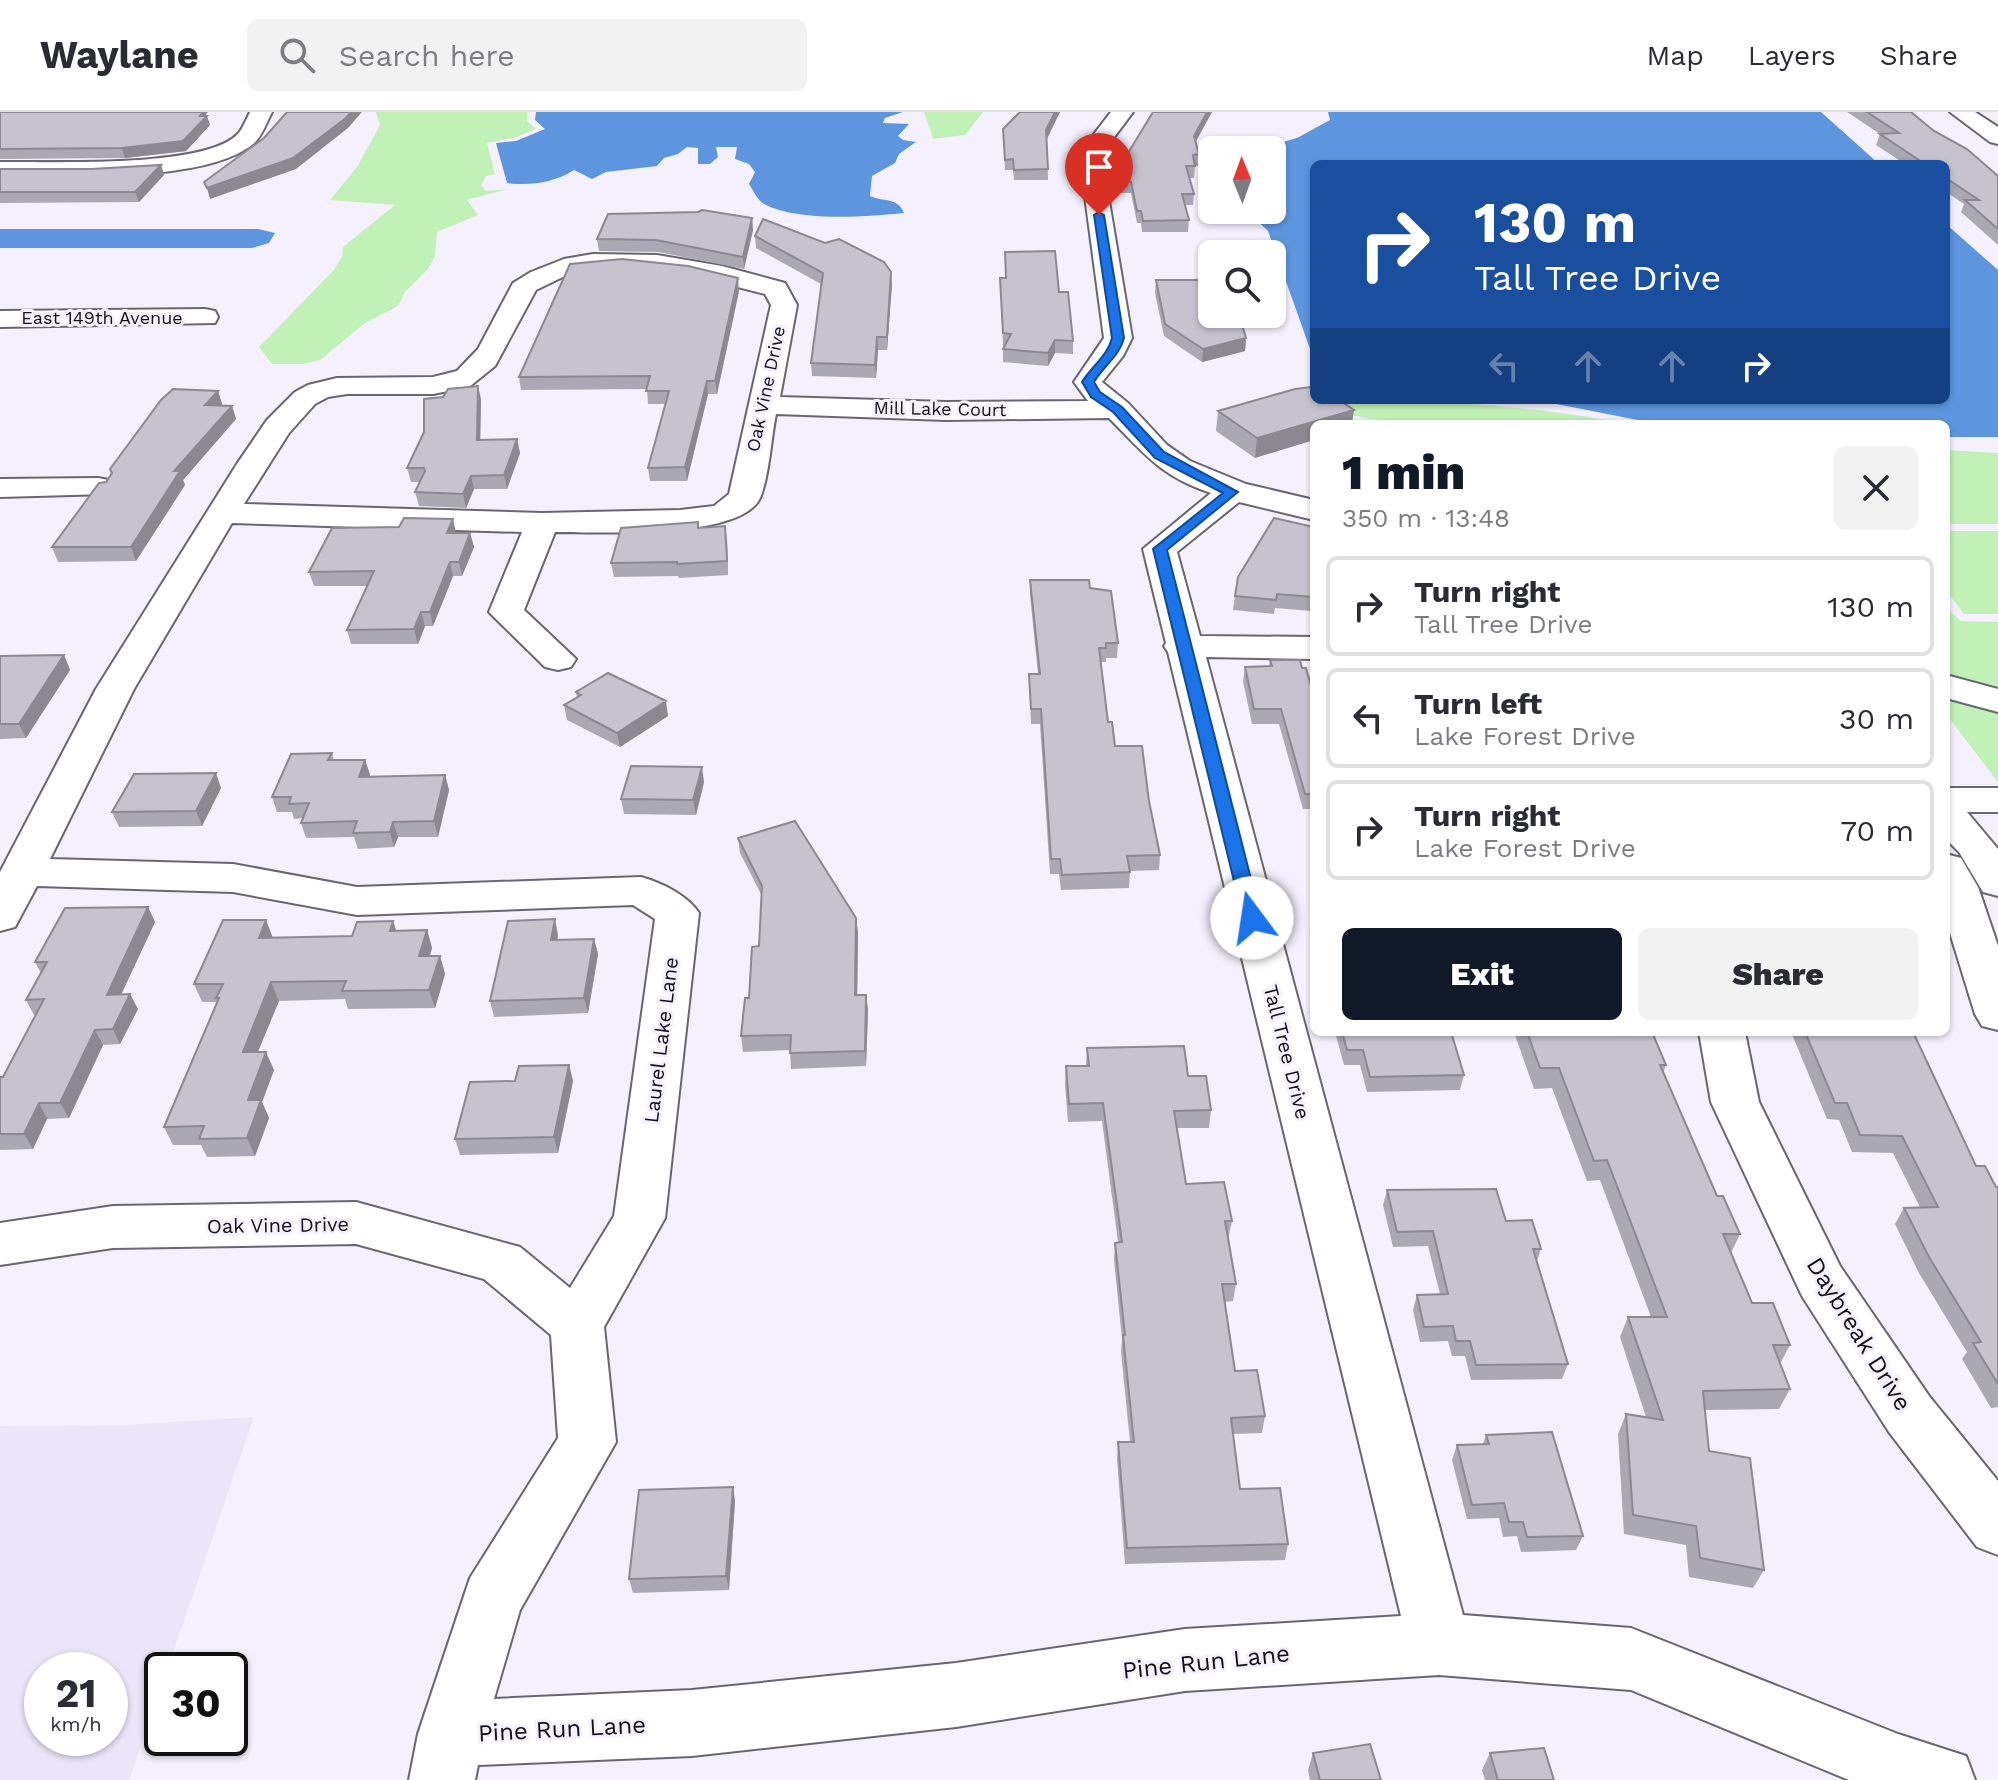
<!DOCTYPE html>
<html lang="en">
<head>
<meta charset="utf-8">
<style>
	body { margin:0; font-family:"Work Sans",sans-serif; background:#f2f2f3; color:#2b2b33; height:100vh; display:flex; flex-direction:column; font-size:30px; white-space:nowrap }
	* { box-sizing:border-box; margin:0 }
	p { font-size:26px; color:#7c7c81 }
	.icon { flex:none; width:44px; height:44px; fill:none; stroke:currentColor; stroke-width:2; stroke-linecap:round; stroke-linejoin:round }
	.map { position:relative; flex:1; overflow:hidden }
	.details { position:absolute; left:1310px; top:308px; width:640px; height:616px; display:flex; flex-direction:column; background:#fff; border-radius:12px; box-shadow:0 2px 6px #0004 }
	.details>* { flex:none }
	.hud { position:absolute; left:1310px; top:48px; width:640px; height:244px; border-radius:12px; box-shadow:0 2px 6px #0004; background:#1a4fa0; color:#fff; overflow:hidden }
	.needle { width:52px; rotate:359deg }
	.fabs { position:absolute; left:1198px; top:24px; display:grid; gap:16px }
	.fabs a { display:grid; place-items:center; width:88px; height:88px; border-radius:12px; background:#fff; box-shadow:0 2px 6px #0004; font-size:40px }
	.speed { position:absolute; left:24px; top:1540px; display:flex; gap:16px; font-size:40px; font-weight:700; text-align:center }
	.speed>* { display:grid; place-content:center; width:104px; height:104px; border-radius:50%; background:#fff; box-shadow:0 2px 6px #0004; line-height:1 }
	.speed small { font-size:20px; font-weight:400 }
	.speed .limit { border:4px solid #111; border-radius:12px; background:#fff; color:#111 }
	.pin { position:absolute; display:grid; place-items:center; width:68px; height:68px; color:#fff; margin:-82px -34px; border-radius:50% 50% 50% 0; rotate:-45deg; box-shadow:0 0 8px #0007 }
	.pin .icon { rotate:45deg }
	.me { position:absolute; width:88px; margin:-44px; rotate:346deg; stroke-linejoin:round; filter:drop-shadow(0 0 6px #0008) }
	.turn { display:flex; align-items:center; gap:28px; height:168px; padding:0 32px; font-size:36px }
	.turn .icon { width:104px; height:104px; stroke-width:2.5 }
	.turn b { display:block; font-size:56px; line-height:68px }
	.lanes { display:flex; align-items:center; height:76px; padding:0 32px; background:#0003; justify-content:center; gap:40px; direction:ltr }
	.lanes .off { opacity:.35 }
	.round { display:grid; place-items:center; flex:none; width:84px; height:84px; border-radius:12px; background:#f2f2f3 }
	.headline { display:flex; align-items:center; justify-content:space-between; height:136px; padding:0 32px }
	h1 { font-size:48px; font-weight:800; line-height:60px; color:#111827 }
	.action { display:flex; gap:16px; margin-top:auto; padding:16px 32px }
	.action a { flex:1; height:92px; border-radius:12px; background:#111827; color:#fff; font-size:32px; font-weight:800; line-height:92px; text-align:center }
	.action a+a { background:#f2f2f3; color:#2b2b33 }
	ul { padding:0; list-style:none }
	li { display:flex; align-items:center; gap:24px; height:100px; margin:0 16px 12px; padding:0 16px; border:4px solid #e1e1e2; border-radius:12px }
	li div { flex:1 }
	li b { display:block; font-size:30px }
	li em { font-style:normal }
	header { display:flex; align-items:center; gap:48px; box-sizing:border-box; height:112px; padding:0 40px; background:#fff; border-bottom:2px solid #e1e1e2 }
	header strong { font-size:38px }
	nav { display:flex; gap:44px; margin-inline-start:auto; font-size:28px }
	.search { width:560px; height:72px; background:#f2f2f3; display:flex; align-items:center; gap:20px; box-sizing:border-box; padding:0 28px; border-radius:12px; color:#7c7c81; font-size:30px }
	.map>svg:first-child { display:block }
</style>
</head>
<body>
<header>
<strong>Waylane</strong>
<div class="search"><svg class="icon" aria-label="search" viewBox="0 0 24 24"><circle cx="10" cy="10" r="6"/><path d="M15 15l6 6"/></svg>Search here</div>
<nav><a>Map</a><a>Layers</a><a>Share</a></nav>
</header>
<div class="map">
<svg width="1998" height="1668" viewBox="0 0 1998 1668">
	<rect width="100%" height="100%" fill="#f4f0fd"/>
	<!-- built -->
	<path fill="#eae5f9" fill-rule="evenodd" d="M254,1305L167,1558H162V1572L129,1668H0V1314L124,1313ZM42,1558H110V1626H42Z"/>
	<!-- green -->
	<path fill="#c2f1b7" d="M376,0H527V9L536,17L514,26L487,31L495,62L486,64L481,73L486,79L508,77L467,88L478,103L437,120L435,144L428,157L405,180L398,194L365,211L320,248L302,252H272L259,235L333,159L342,145L343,135L395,93L330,88L357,55L380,13Z
		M924,0H983L965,23L933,27Z
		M1314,276V288C1420,288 1523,291 1628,312H1448L1370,307L1271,286Z
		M1946,338L1998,341V412H1946Z
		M1946,419H1998V502H1964L1946,478Z
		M1946,496L1961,509L1998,510V670L1946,602Z"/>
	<!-- water -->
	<path fill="#5d96de" d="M536,0H903L885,6L883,11L909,12L898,24L903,28L916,30L899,42L895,51L872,64L870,84C883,90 898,85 904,101C866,105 798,110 764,92C757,88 753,78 749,72L755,60L749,52L735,47L737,35H716L718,45L710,52H698V36L687,35L678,42L664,46L657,54L606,60L592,67L574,58C554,71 529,74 507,71L496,31L516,29L545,17L535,8Z
		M1328,0H1821L1879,52H1314V248L1268,119L1246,98H1272V38H1254L1297,26L1330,8Z
		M1946,112L1998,158V325H1946V312H1658L1541,289L1475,288H1946Z
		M0,117H258L275,121L269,131L252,136H0Z"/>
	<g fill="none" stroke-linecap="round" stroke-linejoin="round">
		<!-- minor casing -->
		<g stroke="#686670" stroke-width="4">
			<path id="minor" d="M250,0H272C267,9 262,25 253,32C204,72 63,63 0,64V50C51,49 204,57 238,22C243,16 247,6 250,0Z
				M1111,0H1133L1106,36L1102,47L1132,226L1123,244L1102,270L1128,291L1167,333L1190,349L1246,372L1314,388V408L1239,390L1177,440L1200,524L1314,525V547L1206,545L1463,1503L1631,1516L1898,1622L1966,1644L1975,1668H1849L1631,1578L1439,1563L1185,1579L956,1615L692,1644L478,1653L475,1668H409L418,1622L470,1466L558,1326L551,1223L484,1167L356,1132L113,1136L0,1153V1111L113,1094L356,1090L520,1135L570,1176L614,1104L655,807L633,793L357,803L233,780L37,774L15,815L0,819V760L96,577L237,352L267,308L295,280L308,273L337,266L433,265L457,259L478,237L513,171L531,160L564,147L593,142L657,143L722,154L785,171L797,193L780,285L946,290L1088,289L1074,270L1104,226L1080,47L1084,35ZM624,156L690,163L765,182L771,193L729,382L714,394L680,398L542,401L244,392L289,321L315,292L328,285L347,282H433L469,275L495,254L536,178L571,161ZM776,302L946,308L1109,306C1145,342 1160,364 1211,381L1143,437L1166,531L1164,534L1168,540L1401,1504L1185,1517L956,1551L692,1578L494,1587L520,1498L616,1330L604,1215L665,1106L699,801C687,783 662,771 641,765L357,775L233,752L50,747L134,577L232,411L522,420L489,500L545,555L558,558L571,555L576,547L524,498L555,420C596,420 741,428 760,386C769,365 771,327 776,302Z
				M1950,0H1975L1998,15V32L1990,30Z
				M205,197L215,199L218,205L215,211L0,215V199Z
				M98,366L109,368L114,375L109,382L0,385V367Z
				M1946,563L1998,577V600L1946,586Z
				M1946,676H1998V700H1967L1998,737V784L1983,780L1959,740L1946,727Z
				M1946,742L1961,746L1978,775L1998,834V918L1982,914L1975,902L1946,808Z
				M1699,920H1745L1759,990L1840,1154L1929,1284L1998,1369V1443L1977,1435L1889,1320L1802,1184L1711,990Z"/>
		</g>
		<!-- minor -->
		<use href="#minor" fill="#fff" fill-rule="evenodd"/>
	</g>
	<!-- wall -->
	<path fill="#aaa8b2" d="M0,0L206,2L210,13L186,39L125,46L0,47Z
		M1020,0H1060L1047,27L1048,68H1014L1013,58H1005L1003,17Z
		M1847,0H1911L1934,19L1998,64V133L1961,100L1964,92L1946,80V52H1905L1876,33L1880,22Z
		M1196,30L1199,42L1198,54H1195L1194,66H1189L1194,82L1193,93H1185L1189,108L1188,120H1142L1141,111H1137L1131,81H1111V69Z
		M161,53L164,63L139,90L0,91V57H91Z
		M752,106L753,118L744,157L658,140L599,139L597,127Z
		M755,124L892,172L887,238H878L876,266L812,264L811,251L821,172L756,136Z
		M1005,140L1059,180L1073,229V242L1055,241L1048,254L1003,250V237L1004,234H1003L1000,166H1006Z
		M1156,168L1246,226L1245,239L1202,250L1164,224L1155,181Z
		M739,179L717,282H708L687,369H650L648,356L665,292H648L647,277L521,278L519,265Z
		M1295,277L1255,346L1216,319L1218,299Z
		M218,279L222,292L221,293L232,294L236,307L183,368L185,373L136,449L58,450L52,435L106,370L111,362L110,357Z
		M481,287L480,328L517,327L520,341L507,377H474L466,396L419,394L415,380L420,370H411L407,356Z
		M699,416L727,428L728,463L679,466L678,464L614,465L611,451Z
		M456,421H470L474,435L462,464H453L433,514H425L418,532H351L347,518L368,474H314L309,460Z
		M1030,468L1090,476L1118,531L1117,546H1106V550H1101L1108,610L1115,634L1149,689L1160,743L1159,758L1130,759L1129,776L1061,778L1059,762H1050L1040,612H1031L1029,562H1038L1030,483Z
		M1314,473L1311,499L1275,496L1274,502L1233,498L1235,484Z
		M64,543L70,558L26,626L0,627V544Z
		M1270,548L1302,556L1314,584V697H1303L1279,612H1252L1243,569L1245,555L1269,554Z
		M576,580L668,604L620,635L567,608L564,593L577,586Z
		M332,641L334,648H365L370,663L369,665L445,663L449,678L438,725H398L394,735L358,737L354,725L306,726L301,711L303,706L294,707L292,700H277L272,685Z
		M704,670L696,703L624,702L621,687Z
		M221,676L202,714L119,715L112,700Z
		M738,726L856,806L858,821L857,883H866L868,898L866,954L791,957L790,938L743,940L741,924L759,834L762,784L740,741Z
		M148,795L155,810L121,882L138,897L120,932L103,933L69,1006L47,1007L33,1037L0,1038V965H3L36,903H34L26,888L41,861L35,850Z
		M393,809L396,819L427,818L432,836L430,844H440L445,862L435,896L348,897L345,887L279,889L258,940L274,958L262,990L269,1006L255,1044L207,1045L201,1033H173L164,1015L218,890H202L194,872L273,826L352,824Z
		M558,823L557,828L594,827L598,842L588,901L494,905L490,889Z
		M1335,920H1451L1464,963L1460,978L1367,980L1360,953H1344Z
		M1514,920H1652L1666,953L1663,961L1717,1084L1740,1122L1731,1141L1752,1191L1790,1233L1780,1252L1790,1277L1779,1297L1705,1298L1709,1339L1764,1458L1753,1476L1689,1465L1686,1433L1624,1422L1618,1322L1626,1302L1646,1305L1620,1225L1628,1205H1651L1600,1068L1587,1069L1552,976L1534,977Z
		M1791,920H1913L1976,1054L1996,1075H1998V1295L1991,1296L1962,1247L1967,1240L1919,1161L1895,1112L1904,1096L1920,1095L1893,1041L1852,1040L1839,1008L1827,1007Z
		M1087,936L1188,964L1211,998L1209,1016H1177L1186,1072L1232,1109L1228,1127L1236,1172L1233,1189L1224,1190L1235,1259L1265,1304L1262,1321L1233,1322L1240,1377L1288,1432L1285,1448L1125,1452L1117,1347L1118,1330H1130L1121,1240L1122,1227L1114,1148L1115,1131L1118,1130L1102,1009L1068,1010L1065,972L1066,954H1086Z
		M569,953L573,969L558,1041L460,1043L455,1027L515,969Z
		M1387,1078L1506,1109L1541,1137L1537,1149L1568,1252L1562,1267L1471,1268L1465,1244H1452L1448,1229L1420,1230L1413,1198L1417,1183L1440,1182L1428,1134L1393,1135L1383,1093Z
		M1486,1323L1583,1424L1576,1438L1521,1440L1517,1424L1503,1425L1499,1406L1467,1407L1452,1348L1457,1333L1483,1332Z
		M733,1375L735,1389L729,1478L633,1481L629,1467Z
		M1313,1641L1381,1668H1310L1308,1658Z
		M1490,1641L1554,1668H1485L1482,1658Z"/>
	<!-- shaded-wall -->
	<path fill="#8b8891" d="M198,0H208L206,2L210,13L186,39L125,46L122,36Z
		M351,0H362L348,16L296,57L210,87L207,76Z
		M1055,0H1060L1046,28V18Z
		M1207,0H1212L1193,35L1194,24Z
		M161,53L164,63L139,90L135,80Z
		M752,106L753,118L744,157L743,145Z
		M891,160L892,172L887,238V225Z
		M738,166L739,179L717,282L715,269Z
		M877,225L878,238L876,266L875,253Z
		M1246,226L1245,239L1202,250L1203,237Z
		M1055,228V241L1048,254V241Z
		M707,269L708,282L687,369L685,355Z
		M478,274L481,287L480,341L477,328Z
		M218,279L222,292L209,306L205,293Z
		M232,294L236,307L183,368L185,373L136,449L131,435L174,359Z
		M1354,298L1352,312H1314V328L1255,346L1257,326Z
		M517,327L520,341L507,377L504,363Z
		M471,364L474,377L466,396L463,382Z
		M453,407L456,421H447Z
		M725,414L727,428L728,463L727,449Z
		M470,421L474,435L462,464L459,450Z
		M450,450L453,464L433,514L430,500Z
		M421,500L425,514L418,532L414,517Z
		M64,543L70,558L26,626L19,612Z
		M666,589L668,604L620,635L617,621Z
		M365,648L370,663L363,680L359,665Z
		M702,655L704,670L696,703L693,688Z
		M216,661L221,676L202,714L196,699Z
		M445,663L449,678L438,725L434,709Z
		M393,710L398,725L394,735L390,720Z
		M148,795L155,810L114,898L107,883Z
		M856,806L858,821L857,899L855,883Z
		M555,807L558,823L554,844L551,828Z
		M266,808L273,826H259Z
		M393,809L399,827L390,819Z
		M427,818L432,836L424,863L419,844Z
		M594,827L598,842L588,901L584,886Z
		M440,844L445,862L435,896L429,878Z
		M271,870L279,889L250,958L243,940Z
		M130,882L138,897L120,932L113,917Z
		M866,883L868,898L866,954L865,939Z
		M95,918L103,933L69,1006L60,991Z
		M266,940L274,958L262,990L269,1006L255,1044L247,1026L248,988Z
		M569,953L573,969L558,1041L554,1025Z
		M39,991L47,1007L33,1037L24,1022Z
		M733,1375L735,1389L729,1478L726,1464Z"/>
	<!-- building -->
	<path fill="#c6c3cf" stroke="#8b8891" stroke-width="2" d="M0,0H203L200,4H207L183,29L122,36L0,37Z
		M287,0H351L346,6L293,46L207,76L204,70L264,26Z
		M1020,0H1055L1046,18L1048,57L1014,58L1013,47L1005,48L1003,17Z
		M1153,0H1207L1194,24L1199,42L1193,43L1195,54H1186L1194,82H1182L1189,108L1143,109L1141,99H1137L1131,70L1111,69Z
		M1867,0H1911L1934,19L1967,37L1998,64V117L1965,88H1979L1946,66V52H1925L1880,22L1899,21Z
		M161,53L135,80H0V57H91Z
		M702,98L752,106L743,145L656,128L597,127L608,102L698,100Z
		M763,107L825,131L839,127L884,150L891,160L887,225H877L875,253L811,251L823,161L755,124Z
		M1055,139L1059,180H1068L1073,229L1055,228L1048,241L1003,237L1011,222L1003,221L1000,166H1006L1005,140Z
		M622,147L688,154L738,166L715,269H707L685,355L648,356L669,279H646L650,264L519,265L570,152Z
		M1156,168H1212V202H1239L1246,226L1203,237L1165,212Z
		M478,274L477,328L517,327L504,363L471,364L463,382L415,380L425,359L424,356H407L424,320V287L443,285L448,277Z
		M1311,275L1314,277V288H1339L1354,298L1257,326L1218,299L1295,277Z
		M173,277L218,279L205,293L232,294L174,359H180L131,435H52L99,371L106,370L112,361L110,357L161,288Z
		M404,406L453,407L447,421H470L459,450H450L430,500H421L414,517L347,518L374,459L309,460L332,416L399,415Z
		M1274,406L1314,415L1313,485L1277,482L1276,488L1235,484L1238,465Z
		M698,410V416L725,414L727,449L677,452V450L611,451L621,416Z
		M1030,468H1089L1090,476L1111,479L1118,531H1106V536H1099L1108,610H1112L1115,634H1142L1149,689L1160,743L1127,744L1130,760L1062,763L1060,747H1051L1041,597H1031L1029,562H1040Z
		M64,543L19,612H0V544Z
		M1270,548H1300L1302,556H1306L1314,584V682H1305L1281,597H1254L1245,555L1272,554Z
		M608,561L666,589L617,621L564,593L581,583L576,580Z
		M332,641L328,648H365L359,665L445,663L434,709L393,710L390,720L353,721L357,709L301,711L309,691L289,692L291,685H272L291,642Z
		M631,654L702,655L693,688L621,687Z
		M216,661L196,699L112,700L134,662Z
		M795,709L856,806L855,883H866L865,939L790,941L791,923L741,924L745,886H749L752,835L759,834L762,774L738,726Z
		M148,795L107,883L130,882L113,917L95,918L60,991H39L24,1022H0V965H3L44,887L26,888L47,850H35L65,796Z
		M555,807L551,828L594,827L584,886L490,889L508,809Z
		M223,808H266L259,826L352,824L357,810L393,809L390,819L427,818L419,844H440L429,878L342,879L346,869L271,870L243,940H266L248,988H261L247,1026L199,1027L204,1014L164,1015L219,886H216L223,872H194Z
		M1342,920H1451L1464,963L1370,965L1363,938H1347Z
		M1527,920H1652L1666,953H1660L1717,1084H1723L1740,1122H1723L1752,1191H1773L1790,1233H1773L1790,1277L1703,1279L1709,1339L1750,1346L1764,1458L1700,1446L1696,1414L1633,1403L1626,1302L1663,1308L1628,1205H1667L1607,1048L1594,1049L1559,956H1540Z
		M1805,920H1913L1976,1054H1985L1996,1075H1998V1272L1973,1231L1981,1230L1929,1145L1904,1096L1938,1095L1902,1024L1860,1023L1847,991H1835Z
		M1184,934L1188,964H1206L1211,998L1174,999L1186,1072L1224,1070L1232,1109H1225L1236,1172H1222L1235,1259L1257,1258L1265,1304L1231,1306L1240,1377L1280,1376L1288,1432L1127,1436L1118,1330H1134L1123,1223H1125L1115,1131L1122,1130L1103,991L1069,992L1066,954H1089L1087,936Z
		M569,953L554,1025L455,1027L470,970L515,969L519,954Z
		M1496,1077L1506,1109L1532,1108L1541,1137H1533L1568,1252L1476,1253L1470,1229H1456L1453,1214L1424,1215L1417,1183L1448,1182L1433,1119L1397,1120L1387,1078Z
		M1552,1320L1583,1424L1527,1425L1523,1410H1509L1504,1391L1472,1393L1457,1333L1489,1332L1486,1323Z
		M733,1375L726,1464L629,1467L639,1378Z
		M1370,1632L1381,1668H1320L1313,1641Z
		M1544,1636L1554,1668H1498L1490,1641Z"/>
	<!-- route -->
	<path fill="#1a73e8" stroke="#114b97" stroke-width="2" d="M1099,100L1104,103L1124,226C1119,245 1104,253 1094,270L1100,280L1122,295L1164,340L1238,380L1167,438L1261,806L1252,812L1243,806L1153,437L1223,381L1155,346L1113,300L1091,285L1082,270C1092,254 1108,243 1112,226L1094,103Z"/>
	<g text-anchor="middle" stroke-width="6" stroke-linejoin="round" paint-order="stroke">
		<!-- far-street labels -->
		<g font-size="18" fill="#111014" stroke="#f4f0fd">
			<text x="102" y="212">East 149th Avenue</text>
			<text transform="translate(766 277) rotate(-78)" y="6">Oak Vine Drive</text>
			<text transform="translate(940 297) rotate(1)" y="6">Mill Lake Court</text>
		</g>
		<!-- street labels -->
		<g font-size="20" fill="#111014" stroke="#f4f0fd">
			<text transform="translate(661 928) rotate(-83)" y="7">Laurel Lake Lane</text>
			<text transform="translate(1287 940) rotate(76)" y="7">Tall Tree Drive</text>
			<text transform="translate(278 1113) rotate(-1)" y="7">Oak Vine Drive</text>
		</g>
		<!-- near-street labels -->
		<g font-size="24" fill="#111014" stroke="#f4f0fd">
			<text transform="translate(1859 1222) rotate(58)" y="8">Daybreak Drive</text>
			<text transform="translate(1206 1550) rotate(-6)" y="8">Pine Run Lane</text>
			<text transform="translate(562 1617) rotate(-3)" y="8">Pine Run Lane</text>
		</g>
	</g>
</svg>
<div class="fabs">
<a><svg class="needle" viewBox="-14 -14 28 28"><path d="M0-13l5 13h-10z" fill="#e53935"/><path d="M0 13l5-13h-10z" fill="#7c7c81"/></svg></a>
<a><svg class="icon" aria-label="search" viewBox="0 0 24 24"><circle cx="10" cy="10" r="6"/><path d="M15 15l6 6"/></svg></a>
</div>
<div class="speed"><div>21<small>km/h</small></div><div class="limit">30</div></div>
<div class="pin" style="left:1099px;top:103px;background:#d93025"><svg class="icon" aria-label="arrive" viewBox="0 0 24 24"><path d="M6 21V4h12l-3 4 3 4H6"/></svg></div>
<svg class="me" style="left:1252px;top:806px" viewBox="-20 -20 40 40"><circle r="19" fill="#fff"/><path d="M0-13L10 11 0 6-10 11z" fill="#1a73e8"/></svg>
<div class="hud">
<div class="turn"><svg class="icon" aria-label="right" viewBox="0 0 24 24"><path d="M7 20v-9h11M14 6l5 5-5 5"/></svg><div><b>130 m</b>Tall Tree Drive</div></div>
<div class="lanes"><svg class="icon off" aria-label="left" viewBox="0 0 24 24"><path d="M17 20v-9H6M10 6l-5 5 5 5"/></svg><svg class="icon off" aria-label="ahead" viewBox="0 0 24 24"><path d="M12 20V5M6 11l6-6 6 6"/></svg><svg class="icon off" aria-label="ahead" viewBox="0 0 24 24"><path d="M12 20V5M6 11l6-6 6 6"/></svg><svg class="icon" aria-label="right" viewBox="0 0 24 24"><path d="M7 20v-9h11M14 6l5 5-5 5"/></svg></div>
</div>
<section class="details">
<div class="headline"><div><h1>1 min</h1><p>350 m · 13:48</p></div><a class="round"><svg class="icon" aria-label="close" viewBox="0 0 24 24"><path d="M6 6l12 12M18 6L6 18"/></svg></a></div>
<ul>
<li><svg class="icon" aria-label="right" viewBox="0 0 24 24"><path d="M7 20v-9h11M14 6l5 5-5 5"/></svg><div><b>Turn right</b><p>Tall Tree Drive</p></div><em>130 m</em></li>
<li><svg class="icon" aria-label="left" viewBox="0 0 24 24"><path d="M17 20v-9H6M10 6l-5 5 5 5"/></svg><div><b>Turn left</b><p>Lake Forest Drive</p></div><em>30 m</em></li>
<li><svg class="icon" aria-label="right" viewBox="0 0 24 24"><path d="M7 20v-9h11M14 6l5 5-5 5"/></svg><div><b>Turn right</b><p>Lake Forest Drive</p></div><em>70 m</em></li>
</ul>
<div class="action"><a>Exit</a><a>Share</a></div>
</section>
</div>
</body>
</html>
